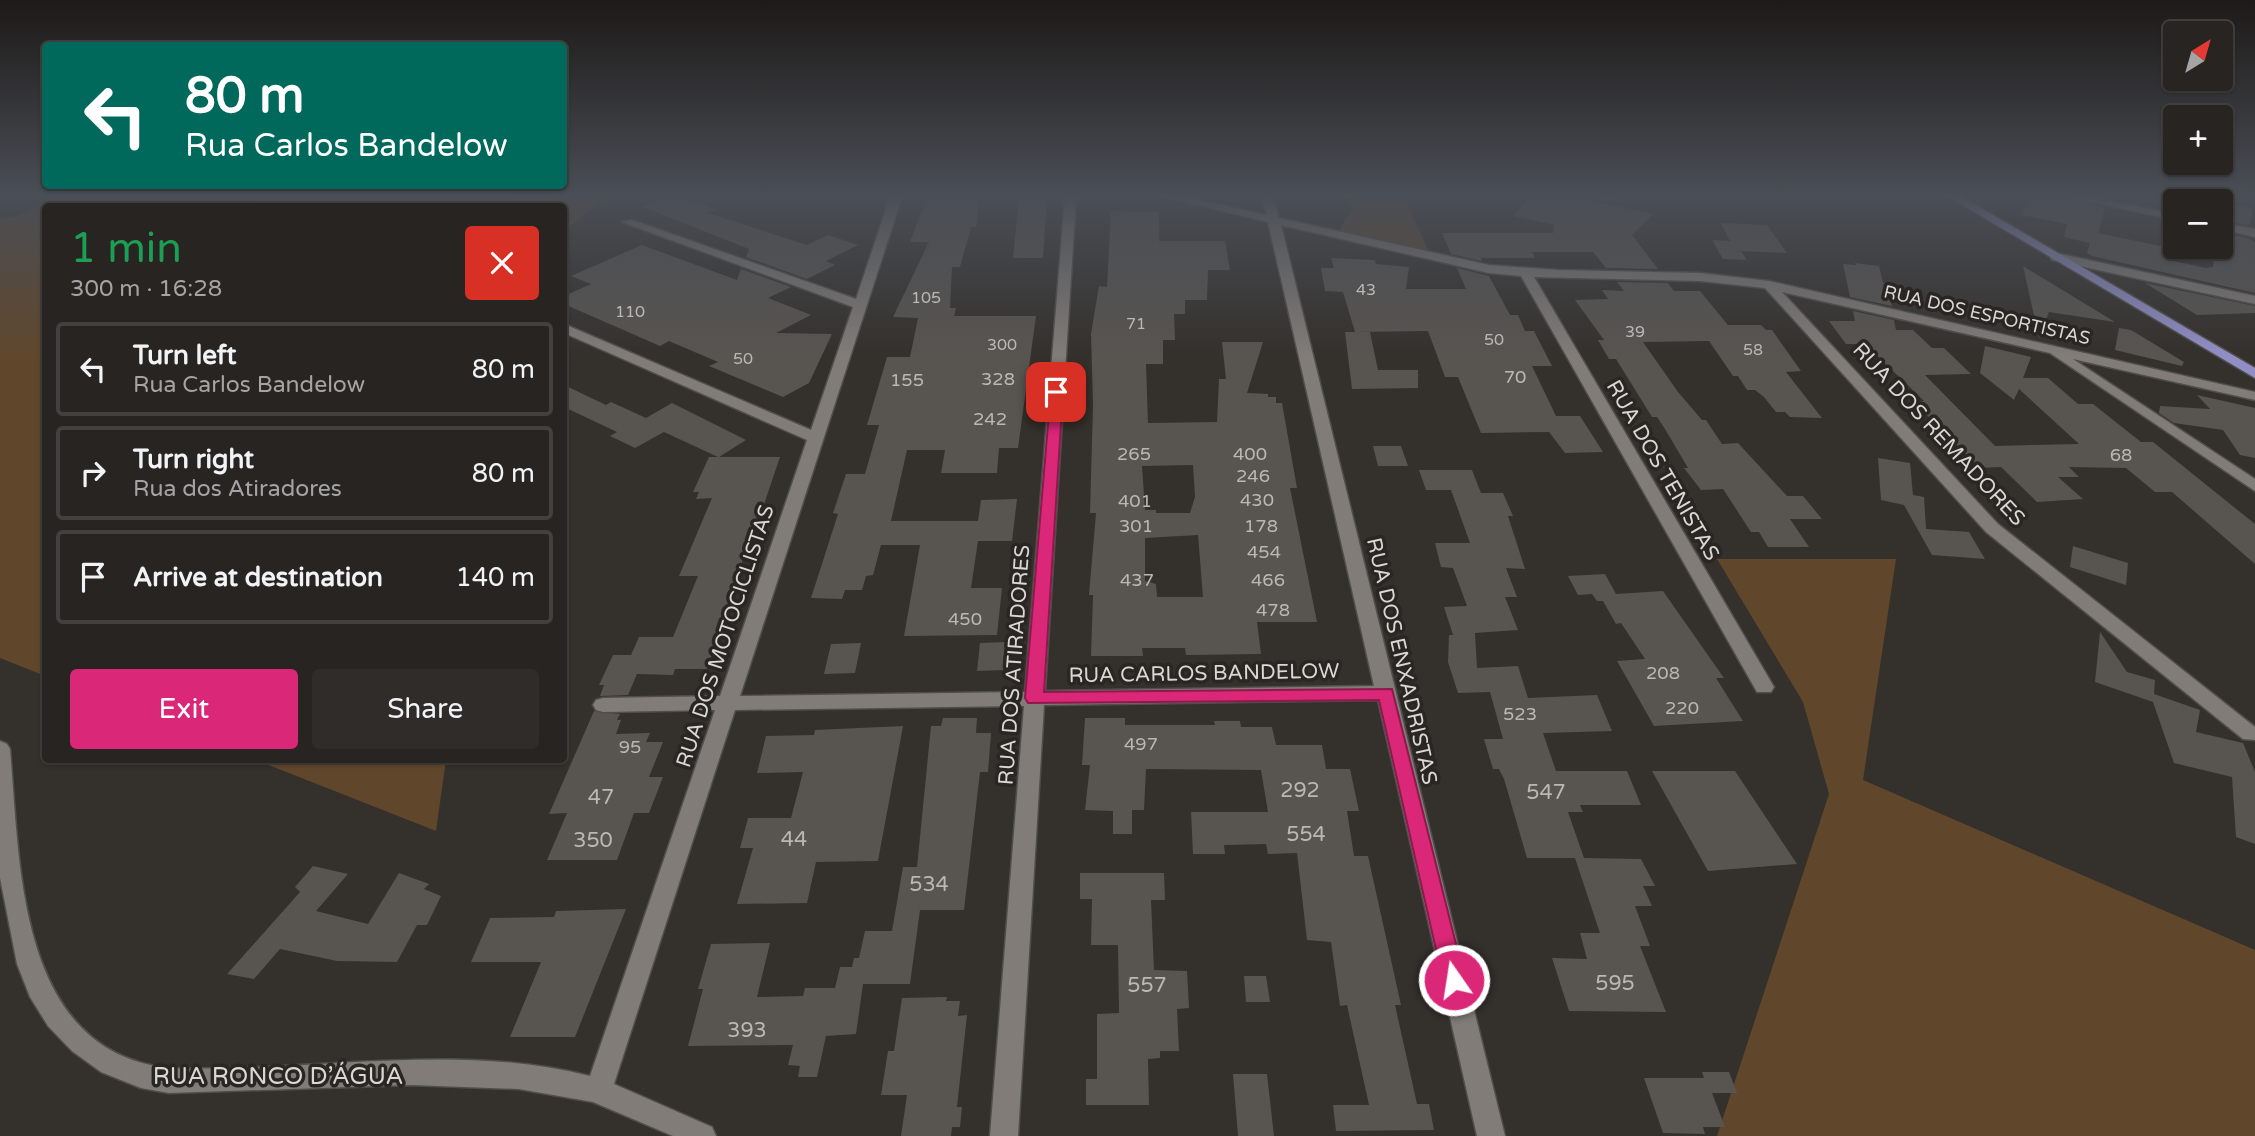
<!DOCTYPE html>
<html lang="en">
<head>
<meta charset="utf-8">
<style>
	body { margin:0; font-family:"Varela Round",sans-serif; background:#2f2c2a; color:#f1f3f6; height:100vh; display:flex; flex-direction:column; font-size:26px; white-space:nowrap }
	* { box-sizing:border-box; margin:0 }
	p { font-size:23px; color:#a4a4a5 }
	.icon { flex:none; width:38px; height:38px; fill:none; stroke:currentColor; stroke-width:2; stroke-linecap:round; stroke-linejoin:round }
	.map { position:relative; flex:1; overflow:hidden }
	.panel { position:absolute; left:42px; top:203px; width:525px; height:560px; display:flex; flex-direction:column; background:#272421; border-radius:7px; box-shadow:0 2px 5px #0004,0 0 0 2px #43413f }
	.panel>* { flex:none }
	.top-card { position:absolute; left:42px; top:42px; width:525px; height:147px; border-radius:7px; box-shadow:0 2px 5px #0004,0 0 0 2px #43413f; background:#00695c; color:#fff; overflow:hidden }
	.needle { width:46px; rotate:37deg }
	.controls { position:absolute; left:2163px; top:21px; display:grid; gap:14px }
	.controls a { display:grid; place-items:center; width:70px; height:70px; border-radius:7px; background:#272421; box-shadow:0 2px 5px #0004,0 0 0 2px #43413f; font-size:35px }
	.pin { position:absolute; display:grid; place-items:center; width:60px; height:60px; color:#fff; margin:-30px; border-radius:14px; box-shadow:0 4px 10px #0006 }
	.me { position:absolute; width:77px; margin:-38px; rotate:347deg; stroke-linejoin:round; filter:drop-shadow(0 0 5px #0008) }
	.turn { display:flex; align-items:center; gap:24px; height:147px; padding:0 28px; font-size:32px }
	.turn .icon { width:91px; height:91px; stroke-width:2.5 }
	.turn b { display:block; font-size:49px; line-height:60px }
	.round { display:grid; place-items:center; flex:none; width:74px; height:74px; border-radius:7px; background:#2f2c2a }
	.head { display:flex; align-items:center; justify-content:space-between; height:119px; padding:0 28px }
	h1 { font-size:42px; font-weight:600; line-height:52px; color:#1e9e55 }
	.action { display:flex; gap:14px; margin-top:auto; padding:14px 28px }
	.action a { flex:1; height:80px; border-radius:7px; background:#db2777; color:#fff; font-size:28px; font-weight:600; line-height:80px; text-align:center }
	.action a+a { background:#2f2c2a; color:#f1f3f6 }
	ul { padding:0; list-style:none }
	li { display:flex; align-items:center; gap:21px; height:94px; margin:0 14px 10px; padding:0 14px; border:4px solid #43413f; border-radius:7px }
	li div { flex:1 }
	li b { display:block; font-size:26px }
	li em { font-style:normal }
	.map>svg:first-child { display:block }
</style>
</head>
<body>
<div class="map">
<svg width="2255" height="1136" viewBox="0 0 2255 1136">
	<rect width="100%" height="100%" fill="#34302c"/>
	<!-- green -->
	<path fill="#60472c" d="M55,197H623L595,206L564,231V206H46L45,676L0,658V219L17,216Z
		M1349,197H1404L1430,254L1339,231L1352,209Z
		M1717,559H1896L1863,780L2255,950V1136H1717L1829,794L1803,702Z
		M256,760H446L436,831Z"/>
	<!-- building -->
	<path fill="#585450" fill-rule="evenodd" d="M670,197H680L717,210L708,213L807,245L828,235L858,245L826,261L835,265L807,279L746,257L749,249L643,207Z
		M927,197H980L976,227H971L960,267H952L950,308H956L954,316H1036L1018,448H999L997,473H941L945,450H907L891,521H978L981,500L1017,499L1012,541H978L971,588H1002L997,635L904,636L920,545H881L873,575L866,576L862,590H845L842,599L811,598L838,514L833,513L846,474H865L879,425H867L887,357H910L918,318L893,317L929,242H910Z
		M1531,197L1588,200L1653,214L1632,235L1658,269L1606,268L1593,252H1532L1535,258H1481L1482,261L1451,254L1442,233H1553L1554,225L1513,216Z
		M2027,197H2065L2105,208L2098,233L2170,248L2169,260L2206,268L2213,267L2215,247H2221V232L2247,238L2255,242V293L2092,256L2087,253L2090,243L2064,237L2067,224L2022,215Z
		M1019,198H1047L1043,258H1013Z
		M2225,203L2253,209L2250,225L2221,221Z
		M1111,211L1159,212V241H1225L1230,270H1208L1207,300H1185V314H1174L1175,340H1163V364H1146L1148,423L1217,422L1219,379H1226L1222,342H1263L1247,393L1268,394V397H1276V403H1282L1297,488H1290L1317,622H1257L1261,654L1186,655L1185,648H1142L1143,656H1091L1093,595H1089L1096,513H1090L1093,405L1091,334L1099,286L1107,287ZM1193,465L1195,497L1190,513H1156V510H1145L1142,466ZM1198,535L1203,597H1157L1156,584L1145,581V538Z
		M1721,223L1767,225L1787,253L1741,251L1747,260L1723,259L1712,240L1730,241Z
		M642,245L737,280L741,269L791,287L768,298L811,315L776,333L832,334L809,383L783,397L709,366L718,362L669,341L660,346L564,304V296L591,284L571,276Z
		M1331,258L1375,260L1376,264L1409,267L1406,289H1466L1457,268L1489,276L1510,315H1518L1525,331H1534L1552,366H1532L1556,416H1580L1603,452L1565,453L1549,432L1481,433L1458,377H1445L1428,331L1355,332L1343,292L1325,291L1321,268H1334Z
		M1855,263L1879,266L1883,283L1887,284L1892,306L1850,297L1843,264L1856,265Z
		M2023,266L2115,322L2049,312L2039,338Z
		M1617,282L1668,283L1674,291H1700L1728,325H1761L1766,330H1772L1791,357L1801,371L1786,372L1822,418L1790,417L1785,412H1776L1764,397L1755,390H1747L1738,376H1733L1709,341L1643,342L1678,392L1702,420H1706L1722,444L1738,443L1787,496H1803L1822,519H1790L1809,547H1768L1759,532H1751L1723,489L1701,490L1684,468H1688L1665,429L1657,417H1652L1616,359H1609L1598,340H1604L1575,300L1608,299L1602,290L1624,291Z
		M2145,283L2255,306V313L2197,315Z
		M1853,311L1894,320L1896,330H1913L1932,348H1944L1971,374L1925,375L1995,446L2079,444L2019,389L2014,400L1980,373L1985,346L2031,357L2023,378H2048L2078,404H2093L2141,442H2153L2255,524V564L2172,492H2155L2126,468L2069,467L2079,477H2058L2083,499L2037,502L2001,467L1979,468L1913,401H1924L1865,344H1846L1829,321H1855Z
		M2119,328L2131,330L2184,362L2182,366L2115,350Z
		M1345,332H1370L1378,370H1418V388L1352,389Z
		M564,385L606,405L611,402L646,418L672,403L746,440L719,457H780L758,522H755L707,669H675L673,675L637,674L628,695L600,696L604,685H599L613,655H631L639,637H673L698,576H679L712,498L696,499L699,492H693L709,457H718L664,432L635,448L610,436L617,432L564,407Z
		M2197,395L2255,408V458L2240,455L2223,430L2174,423L2159,413L2160,406L2210,409Z
		M1373,446H1401L1408,466H1378Z
		M1878,458L1910,463L1913,495L1924,497L1926,529L1969,532L1985,559L1932,555L1904,505L1881,500Z
		M1419,470H1472L1481,493H1503L1513,516H1508L1525,569L1506,568L1517,597H1505L1518,630L1475,633L1477,668L1518,666L1528,698L1597,695L1612,731L1543,733L1556,771H1627L1641,805H1580L1583,812H1568L1584,858L1641,859L1655,886H1643L1652,906H1635L1650,946H1640L1666,1012L1569,1011L1552,958L1587,959L1580,933H1600L1575,858H1527L1504,779L1499,769H1493L1484,739H1503L1490,692L1458,693L1448,662L1449,635H1453L1444,607L1467,606L1453,568L1441,567L1435,543H1470L1451,490H1426Z
		M2073,546L2128,563L2126,585L2070,567Z
		M1605,574L1616,594L1663,591L1724,678H1716L1743,721L1654,726L1617,661L1645,659L1621,623L1616,624L1603,601H1597L1592,594L1578,595L1568,576Z
		M2100,632L2127,672L2155,680L2154,694L2200,710L2196,732L2243,743L2255,772V844L2236,837L2232,777L2174,763L2153,702L2095,682Z
		M1005,642L1003,670L977,671L980,643Z
		M861,643L855,673L824,674L831,644Z
		M594,711L620,714L617,720H621L616,734L650,733L646,742H663L649,777H663L649,813H634L617,860H547L567,813L549,814Z
		M943,718H977L976,733H991L988,772H980L964,910H920L910,984H863L856,1034L826,1036L817,1077H798L800,1066L788,1065L793,1045L688,1046L703,989H698L711,944L770,943L757,997L803,996L805,988H835L840,967H852L854,958H859L865,931H892L903,867H917L931,726H941Z
		M1085,718H1125V725H1215L1214,721H1240L1241,727H1272L1276,745H1322L1326,769H1350L1359,811H1347L1354,856H1368L1401,1005H1395L1417,1104H1429L1434,1130L1336,1131L1333,1105H1369L1347,1005L1340,1006L1331,942L1307,940L1297,853L1268,854L1266,844L1224,845L1225,854H1193L1191,812H1268L1261,770L1146,769L1144,810H1132V834H1113V811L1085,810L1090,765H1082Z
		M903,726L878,861L816,862L807,903L737,904L753,848H740L748,818H791L803,772L757,773L766,736L814,735L815,730Z
		M1652,771H1735L1797,864L1708,871Z
		M313,866L348,874L316,911L368,924L399,873L429,884L424,889L441,896L427,925H417L397,962L337,961L280,949L254,979L227,974L300,892L295,887Z
		M1080,873H1164L1165,900H1151L1154,970L1187,971L1189,1008L1177,1009L1179,1051H1160V1058L1148,1059L1149,1105H1086V1079H1097V1014L1119,1013L1118,945H1091L1092,899H1080Z
		M626,909L575,1037H510L541,962H471L490,918L554,917L556,911Z
		M1244,976H1266L1270,1002H1246Z
		M947,997L946,1001H960L958,1016L967,1015L957,1107H962L960,1127H952L951,1136H901L907,1095H881L888,1051H894L902,998Z
		M1702,1072H1729L1737,1093H1712L1725,1127H1703L1705,1134L1663,1133L1644,1078H1704Z
		M1233,1074H1267L1274,1136H1238Z"/>
	<g fill="none" stroke-linecap="round" stroke-linejoin="round">
		<!-- minor casing -->
		<g stroke="#504e4b" stroke-width="3">
			<path id="minor" d="M890,197H902L740,696L1025,692L1065,197H1076L1045,691L1374,686L1268,222L1165,197H1184L1267,215L1262,197H1273L1279,218L1489,265L1559,270L1700,273L1769,281L2255,392V400L2073,359L2255,479V491L2050,353L1782,292L1998,524L2255,727V740L2243,739L1986,532L1765,288L1700,281L1534,277L1774,687L1771,692H1757L1521,276L1489,273L1281,225L1505,1136H1477L1378,700L1044,705L1018,1136H990L1024,706L735,710L614,1084L712,1127L716,1136H673L593,1102L519,1089L411,1085L169,1093L141,1088L101,1072L72,1051L48,1026L30,997L17,964L0,878V741L7,744L10,749C20,864 17,1052 169,1068C309,1073 453,1041 590,1076L715,710L603,712L596,710L593,705L596,700L603,698L720,696L807,440L564,333V324L811,430L853,307L622,222L632,220L856,299Z
				M1595,197H1612L1613,198L1607,201Z
				M2068,197H2089L2175,214V220Z
				M2221,223L2255,229V237L2221,229Z
				M2056,253L2255,296V304L2052,260L2050,257Z"/>
		</g>
		<!-- major casing -->
		<g stroke="#504e4b" stroke-width="3">
			<path id="major" d="M1949,197H1962L2255,368V378Z"/>
		</g>
		<!-- minor -->
		<use href="#minor" fill="#817c78" fill-rule="evenodd"/>
		<!-- major -->
		<use href="#major" fill="#918ec6" fill-rule="evenodd"/>
	</g>
	<!-- sky -->
	<linearGradient id="sky" x2="0" y2="1"><stop stop-color="#1d1a18"/><stop offset="0.55" stop-color="#4a4e56"/><stop offset="1" stop-color="#4a4e56" stop-opacity="0"/></linearGradient>
	<rect width="2255" height="356" fill="url(#sky)"/>
	<!-- route -->
	<path fill="#db2777" stroke="#8e194d" stroke-width="2" d="M1051,389L1063,392L1044,692L1392,689L1465,980L1462,987L1454,990L1446,987L1443,980L1379,700L1028,703L1025,698Z"/>
	<g text-anchor="middle" stroke-width="7" stroke-linejoin="round" paint-order="stroke">
		<!-- far-number labels -->
		<g font-size="16" fill="#bab7b4">
			<text x="1366" y="295">43</text>
			<text x="926" y="303">105</text>
			<text x="630" y="317">110</text>
			<text x="1136" y="329">71</text>
			<text x="1635" y="337">39</text>
			<text x="1494" y="345">50</text>
			<text x="1002" y="350">300</text>
			<text x="1753" y="355">58</text>
			<text x="743" y="364">50</text>
		</g>
		<!-- far-street labels -->
		<g font-size="18" fill="#dad8d5" stroke="#2a2623">
			<text transform="translate(1987 315) rotate(13)" y="6">RUA DOS ESPORTISTAS</text>
		</g>
		<!-- number labels -->
		<g font-size="18" fill="#bab7b4">
			<text x="1515" y="383">70</text>
			<text x="998" y="385">328</text>
			<text x="907" y="386">155</text>
			<text x="990" y="425">242</text>
			<text x="1134" y="460">265</text>
			<text x="1250" y="460">400</text>
			<text x="2121" y="461">68</text>
			<text x="1253" y="482">246</text>
			<text x="1257" y="506">430</text>
			<text x="1135" y="507">401</text>
			<text x="1136" y="532">301</text>
			<text x="1261" y="532">178</text>
			<text x="1264" y="558">454</text>
			<text x="1137" y="586">437</text>
			<text x="1268" y="586">466</text>
			<text x="1273" y="616">478</text>
			<text x="965" y="625">450</text>
			<text x="1663" y="679">208</text>
			<text x="1682" y="714">220</text>
			<text x="1520" y="720">523</text>
			<text x="1141" y="750">497</text>
			<text x="630" y="753">95</text>
		</g>
		<!-- street labels -->
		<g font-size="21" fill="#dad8d5" stroke="#2a2623">
			<text transform="translate(1939 434) rotate(47)" y="7">RUA DOS REMADORES</text>
			<text transform="translate(1663 470) rotate(60)" y="7">RUA DOS TENISTAS</text>
			<text transform="translate(725 636) rotate(-72)" y="7">RUA DOS MOTOCICLISTAS</text>
			<text transform="translate(1402 661) rotate(77)" y="7">RUA DOS ENXADRISTAS</text>
			<text transform="translate(1014 665) rotate(-86)" y="7">RUA DOS ATIRADORES</text>
			<text transform="translate(1204 673) rotate(-1)" y="7">RUA CARLOS BANDELOW</text>
		</g>
		<!-- near-number labels -->
		<g font-size="21" fill="#bab7b4">
			<text x="1300" y="797">292</text>
			<text x="1546" y="799">547</text>
			<text x="601" y="804">47</text>
			<text x="1306" y="841">554</text>
			<text x="794" y="846">44</text>
			<text x="593" y="847">350</text>
			<text x="929" y="891">534</text>
			<text x="1615" y="990">595</text>
			<text x="1147" y="992">557</text>
			<text x="747" y="1037">393</text>
		</g>
		<!-- near-street labels -->
		<g font-size="24" fill="#dad8d5" stroke="#2a2623">
			<text x="278" y="1084">RUA RONCO D’ÁGUA</text>
		</g>
	</g>
</svg>
<div class="controls">
<a><svg class="needle" viewBox="-14 -14 28 28"><path d="M0-13l5 13h-10z" fill="#e53935"/><path d="M0 13l5-13h-10z" fill="#a4a4a5"/></svg></a>
<a>+</a>
<a>−</a>
</div>
<div class="pin" style="left:1056px;top:392px;background:#d93025"><svg class="icon" aria-label="arrive" viewBox="0 0 24 24"><path d="M6 21V4h12l-3 4 3 4H6"/></svg></div>
<svg class="me" style="left:1454px;top:980px" viewBox="-20 -20 40 40"><circle r="17" fill="#db2777" stroke="#fff" stroke-width="3"/><path d="M0-11L8 9 0 5-8 9z" fill="#fff"/></svg>
<div class="top-card">
<div class="turn"><svg class="icon" aria-label="left" viewBox="0 0 24 24"><path d="M17 20v-9H6M10 6l-5 5 5 5"/></svg><div><b>80 m</b>Rua Carlos Bandelow</div></div>
</div>
<section class="panel">
<div class="head"><div><h1>1 min</h1><p>300 m · 16:28</p></div><a class="round" style="background:#d93025;color:#fff"><svg class="icon" aria-label="close" viewBox="0 0 24 24"><path d="M6 6l12 12M18 6L6 18"/></svg></a></div>
<ul>
<li><svg class="icon" aria-label="left" viewBox="0 0 24 24"><path d="M17 20v-9H6M10 6l-5 5 5 5"/></svg><div><b>Turn left</b><p>Rua Carlos Bandelow</p></div><em>80 m</em></li>
<li><svg class="icon" aria-label="right" viewBox="0 0 24 24"><path d="M7 20v-9h11M14 6l5 5-5 5"/></svg><div><b>Turn right</b><p>Rua dos Atiradores</p></div><em>80 m</em></li>
<li><svg class="icon" aria-label="arrive" viewBox="0 0 24 24"><path d="M6 21V4h12l-3 4 3 4H6"/></svg><div><b>Arrive at destination</b></div><em>140 m</em></li>
</ul>
<div class="action"><a>Exit</a><a>Share</a></div>
</section>
</div>
</body>
</html>
